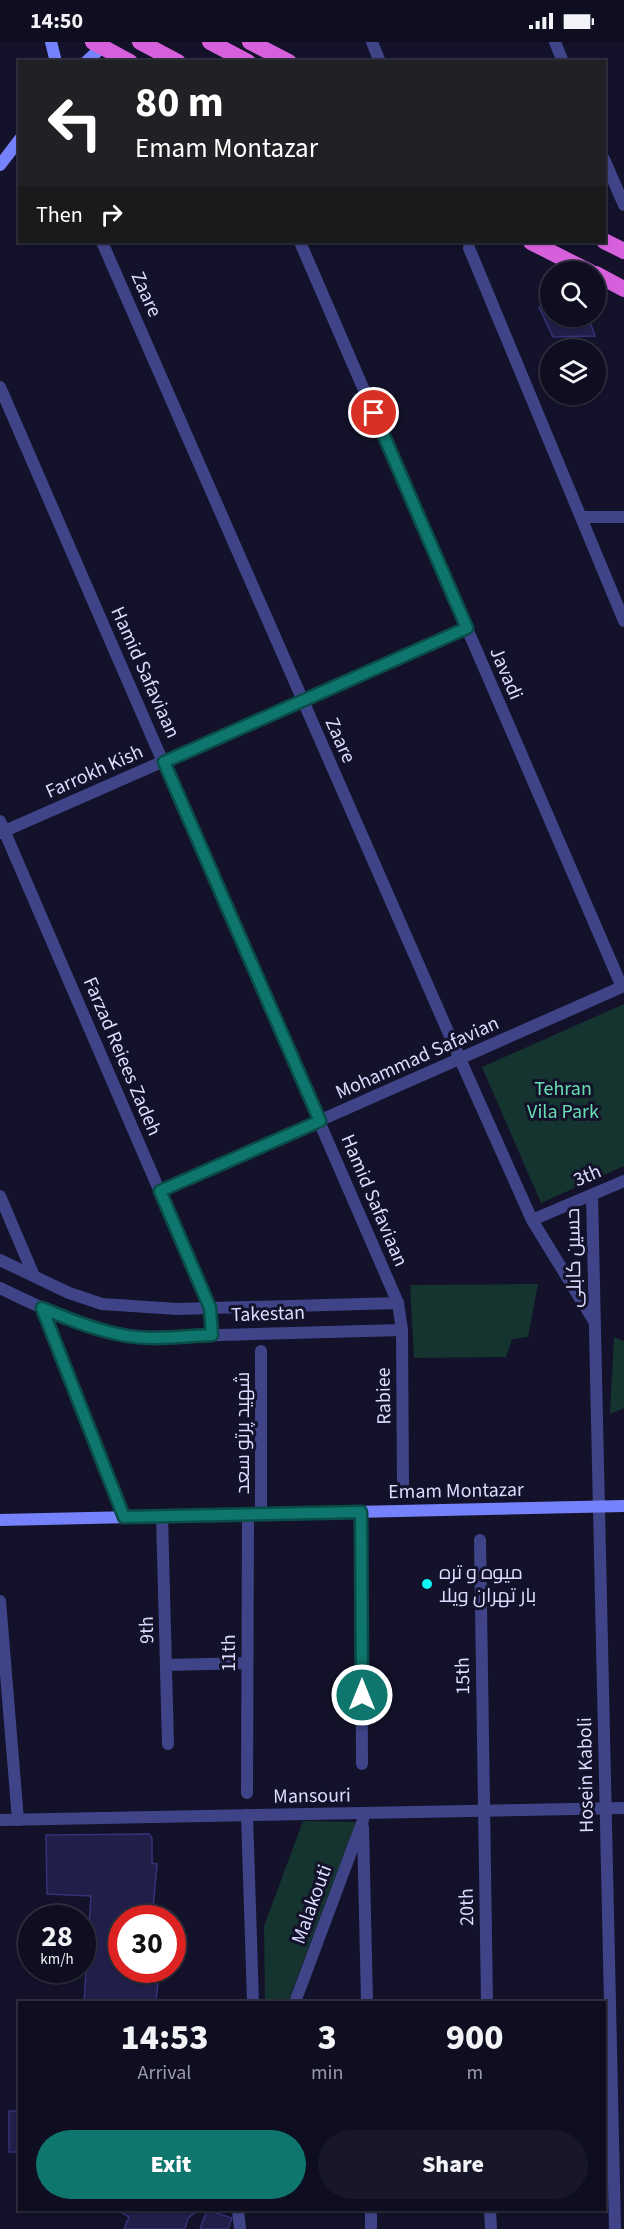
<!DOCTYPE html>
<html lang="en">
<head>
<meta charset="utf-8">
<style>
	body { margin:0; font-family:"Source Sans 3",Cairo,sans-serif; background:#171729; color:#f1f3f6; height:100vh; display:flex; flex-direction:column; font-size:22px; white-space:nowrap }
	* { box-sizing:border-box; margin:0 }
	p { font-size:20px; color:#9b9ca5 }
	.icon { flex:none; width:33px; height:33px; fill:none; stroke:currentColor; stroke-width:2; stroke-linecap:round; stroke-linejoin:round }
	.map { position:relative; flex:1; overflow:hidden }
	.drawer { position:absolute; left:18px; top:1959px; width:588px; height:210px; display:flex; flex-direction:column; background:#0e0e20; border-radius:0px; box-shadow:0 2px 4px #0004,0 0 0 2px #2e2e3e }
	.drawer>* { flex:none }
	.hud { position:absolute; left:18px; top:18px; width:588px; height:183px; border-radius:0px; box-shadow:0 2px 4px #0004,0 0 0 2px #2e2e3e; background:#202124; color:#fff; overflow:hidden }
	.controls { position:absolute; left:540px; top:219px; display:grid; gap:12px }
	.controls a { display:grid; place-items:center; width:66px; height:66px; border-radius:50%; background:#0e0e20; box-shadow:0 2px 4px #0004,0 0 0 2px #2e2e3e; font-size:30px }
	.speed { position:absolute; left:18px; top:1863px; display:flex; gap:12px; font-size:30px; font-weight:700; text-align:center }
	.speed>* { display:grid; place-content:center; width:78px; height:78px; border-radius:50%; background:#0e0e20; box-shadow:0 2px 4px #0004,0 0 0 2px #2e2e3e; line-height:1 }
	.speed small { font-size:15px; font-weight:400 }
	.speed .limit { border:9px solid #d22; background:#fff; color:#111 }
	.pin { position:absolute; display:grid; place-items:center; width:51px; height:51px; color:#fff; margin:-26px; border:3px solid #fff; border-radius:50%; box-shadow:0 2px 6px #0007 }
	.me { position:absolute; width:66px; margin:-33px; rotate:0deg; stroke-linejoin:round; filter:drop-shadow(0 0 4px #0008) }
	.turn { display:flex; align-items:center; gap:21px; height:126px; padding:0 18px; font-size:27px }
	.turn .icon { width:78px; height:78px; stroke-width:2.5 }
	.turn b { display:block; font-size:42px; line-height:51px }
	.then { display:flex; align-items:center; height:57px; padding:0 18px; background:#0003; gap:12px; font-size:22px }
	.eta { display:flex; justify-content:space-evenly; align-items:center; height:102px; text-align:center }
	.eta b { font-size:36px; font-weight:800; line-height:42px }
	.primary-button { display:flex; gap:12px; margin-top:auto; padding:12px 18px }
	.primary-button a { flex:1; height:69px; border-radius:36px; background:#0f766e; color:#fff; font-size:24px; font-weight:800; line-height:69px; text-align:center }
	.primary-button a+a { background:#171729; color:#f1f3f6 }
	.status { display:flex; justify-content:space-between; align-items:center; height:42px; padding:0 30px; background:#0e0e20; direction:ltr }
	.status svg { height:16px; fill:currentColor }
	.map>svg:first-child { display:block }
</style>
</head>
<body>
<div class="status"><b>14:50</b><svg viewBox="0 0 49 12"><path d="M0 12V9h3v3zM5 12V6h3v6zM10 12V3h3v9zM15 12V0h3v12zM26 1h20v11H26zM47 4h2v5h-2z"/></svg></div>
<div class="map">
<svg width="624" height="2187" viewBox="0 0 624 2187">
	<rect width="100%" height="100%" fill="#13122a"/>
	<!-- green -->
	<path fill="#15342f" d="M624,962V1124L541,1161L482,1025Z
		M538,1242L528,1295L512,1297L506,1315L414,1316L410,1243Z
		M614,1295L624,1299V1366L610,1372Z
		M303,1779L356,1780L288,1960H265L264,1884Z"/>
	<!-- building -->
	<path fill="#221e4a" stroke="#363176" stroke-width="1.5" d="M550,260V274H588L595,294L553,295L539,265Z
		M149,1792L152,1796V1821L157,1822L153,1868L164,1869L163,1876H122V1928H159L156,1960H84L91,1854L47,1852L46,1793Z
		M9,2069H20V2110H9Z
		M122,2168H194L195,2171L188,2176L185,2187H124L129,2175L122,2171Z
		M207,2168L232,2176L228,2187H200Z"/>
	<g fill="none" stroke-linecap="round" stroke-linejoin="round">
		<!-- minor -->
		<path stroke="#3e4487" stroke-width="12" d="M372,0L380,20
			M555,0L563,20
			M604,117L624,163
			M102,200L460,1017L532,1178L594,1279
			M300,200L622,945
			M469,206L624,579
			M0,345L398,1261L402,1288L403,1446
			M581,475H624
			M0,779L210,1266
			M0,791L467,586
			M160,1149L624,944
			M592,1153L615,2187
			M0,1154L34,1234
			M532,1178L624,1139
			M42,1266L124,1475
			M261,1309V1472
			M361,1470L362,1722
			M162,1474L168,1702
			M480,1498L487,1960
			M0,1559L18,1778
			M166,1623L247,1621
			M247,1751L248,1472
			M247,1773L253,1960
			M363,1785L367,1960
			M295,1960L363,1778
			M238,2168L240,2187
			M371,2168V2187
			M490,2168L491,2187"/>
		<!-- tertiary -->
		<path stroke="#3e4487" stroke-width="12" d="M0,1218L69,1251L102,1262L177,1267L398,1261
			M0,1246C47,1269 95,1292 148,1295L402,1288
			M210,1266L212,1293
			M0,1778L624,1766"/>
		<!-- secondary -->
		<path stroke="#7582fb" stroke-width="12" d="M51,0L56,20
			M86,20L102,5
			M0,123L20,97
			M0,1478L624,1464"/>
		<!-- trunk -->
		<path stroke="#d660db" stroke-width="16" d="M93,0L130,20
			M140,0L178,20
			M210,0L248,20
			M250,0L289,20
			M604,199L624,209
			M531,200L590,230
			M596,232L624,247"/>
	</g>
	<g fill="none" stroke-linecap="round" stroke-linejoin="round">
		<!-- route casing -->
		<g stroke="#0a4d48" stroke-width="15">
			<path id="route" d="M362,1653L361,1470L124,1475L42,1266C68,1277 95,1288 122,1293C151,1299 183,1294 212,1293L210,1266L160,1149L320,1079L164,720L467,586L374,371"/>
		</g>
		<!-- route -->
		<use href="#route" stroke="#0f766e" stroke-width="10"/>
	</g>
	<!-- markers -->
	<circle fill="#0df8f3" stroke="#13122a" stroke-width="2" cx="427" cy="1542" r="6"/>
	<g text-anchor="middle" stroke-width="6" stroke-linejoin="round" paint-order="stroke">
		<!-- street labels -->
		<g font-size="20" fill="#dbdcfe" stroke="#13122a">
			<text transform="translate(147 252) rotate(66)" y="7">Zaare</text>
			<text transform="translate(146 630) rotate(66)" y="7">Hamid Safaviaan</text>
			<text transform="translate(507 631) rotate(67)" y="7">Javadi</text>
			<text transform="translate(341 698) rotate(66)" y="7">Zaare</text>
			<text transform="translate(94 729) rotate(-24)" y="7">Farrokh Kish</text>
			<text transform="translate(123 1014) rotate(67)" y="7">Farzad Reiees Zadeh</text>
			<text transform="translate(417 1015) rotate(-24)" y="7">Mohammad Safavian</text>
			<text transform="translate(587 1133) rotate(-23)" y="7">3th</text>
			<text transform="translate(375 1158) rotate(67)" y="7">Hamid Safaviaan</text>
			<text transform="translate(573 1216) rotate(-91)" y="7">حسین کابلی</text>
			<text transform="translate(268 1271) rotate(-2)" y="7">Takestan</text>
			<text transform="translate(383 1354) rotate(-91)" y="7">Rabiee</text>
			<text transform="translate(242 1391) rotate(-90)" y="7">شهید پرتو سعد</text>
			<text transform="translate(456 1448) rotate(-1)" y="7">Emam Montazar</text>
			<text transform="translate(146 1588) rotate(-91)" y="7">9th</text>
			<text transform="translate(228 1611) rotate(-90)" y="7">11th</text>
			<text transform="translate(462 1634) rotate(-91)" y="7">15th</text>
			<text transform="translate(585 1733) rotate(-91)" y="7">Hosein Kaboli</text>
			<text transform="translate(312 1753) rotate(-1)" y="7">Mansouri</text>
			<text transform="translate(311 1862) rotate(-70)" y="7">Malakouti</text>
			<text transform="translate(466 1865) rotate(-91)" y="7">20th</text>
		</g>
		<!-- park labels -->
		<g font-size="20" fill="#68deb2" stroke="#13122a">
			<text x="563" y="1053">Tehran<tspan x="563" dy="23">Vila Park</tspan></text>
		</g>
		<!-- poi labels -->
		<g font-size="20" fill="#dbdcfe" stroke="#13122a" text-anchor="start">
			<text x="439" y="1537">میوه و تره<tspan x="439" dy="23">بار تهران ویلا</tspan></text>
		</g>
	</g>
</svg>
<div class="controls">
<a><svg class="icon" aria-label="search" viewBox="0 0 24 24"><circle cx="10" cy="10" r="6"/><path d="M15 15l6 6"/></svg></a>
<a><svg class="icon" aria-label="layers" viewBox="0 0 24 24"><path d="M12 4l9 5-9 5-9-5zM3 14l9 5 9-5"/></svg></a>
</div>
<div class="speed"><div>28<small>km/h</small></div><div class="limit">30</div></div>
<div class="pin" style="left:374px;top:371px;background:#d93025"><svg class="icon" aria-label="arrive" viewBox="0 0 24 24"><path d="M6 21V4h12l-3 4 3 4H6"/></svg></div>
<svg class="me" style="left:362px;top:1653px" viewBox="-20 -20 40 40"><circle r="17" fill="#0f766e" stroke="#fff" stroke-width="3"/><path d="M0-11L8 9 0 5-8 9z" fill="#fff"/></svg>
<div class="hud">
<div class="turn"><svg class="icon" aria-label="left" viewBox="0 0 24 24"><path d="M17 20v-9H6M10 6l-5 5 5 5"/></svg><div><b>80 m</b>Emam Montazar</div></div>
<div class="then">Then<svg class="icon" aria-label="right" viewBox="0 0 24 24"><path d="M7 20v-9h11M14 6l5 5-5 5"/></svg></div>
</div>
<section class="drawer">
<div class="eta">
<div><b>14:53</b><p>Arrival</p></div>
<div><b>3</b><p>min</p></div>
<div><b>900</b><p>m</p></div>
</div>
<div class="primary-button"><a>Exit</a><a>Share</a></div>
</section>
</div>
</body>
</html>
